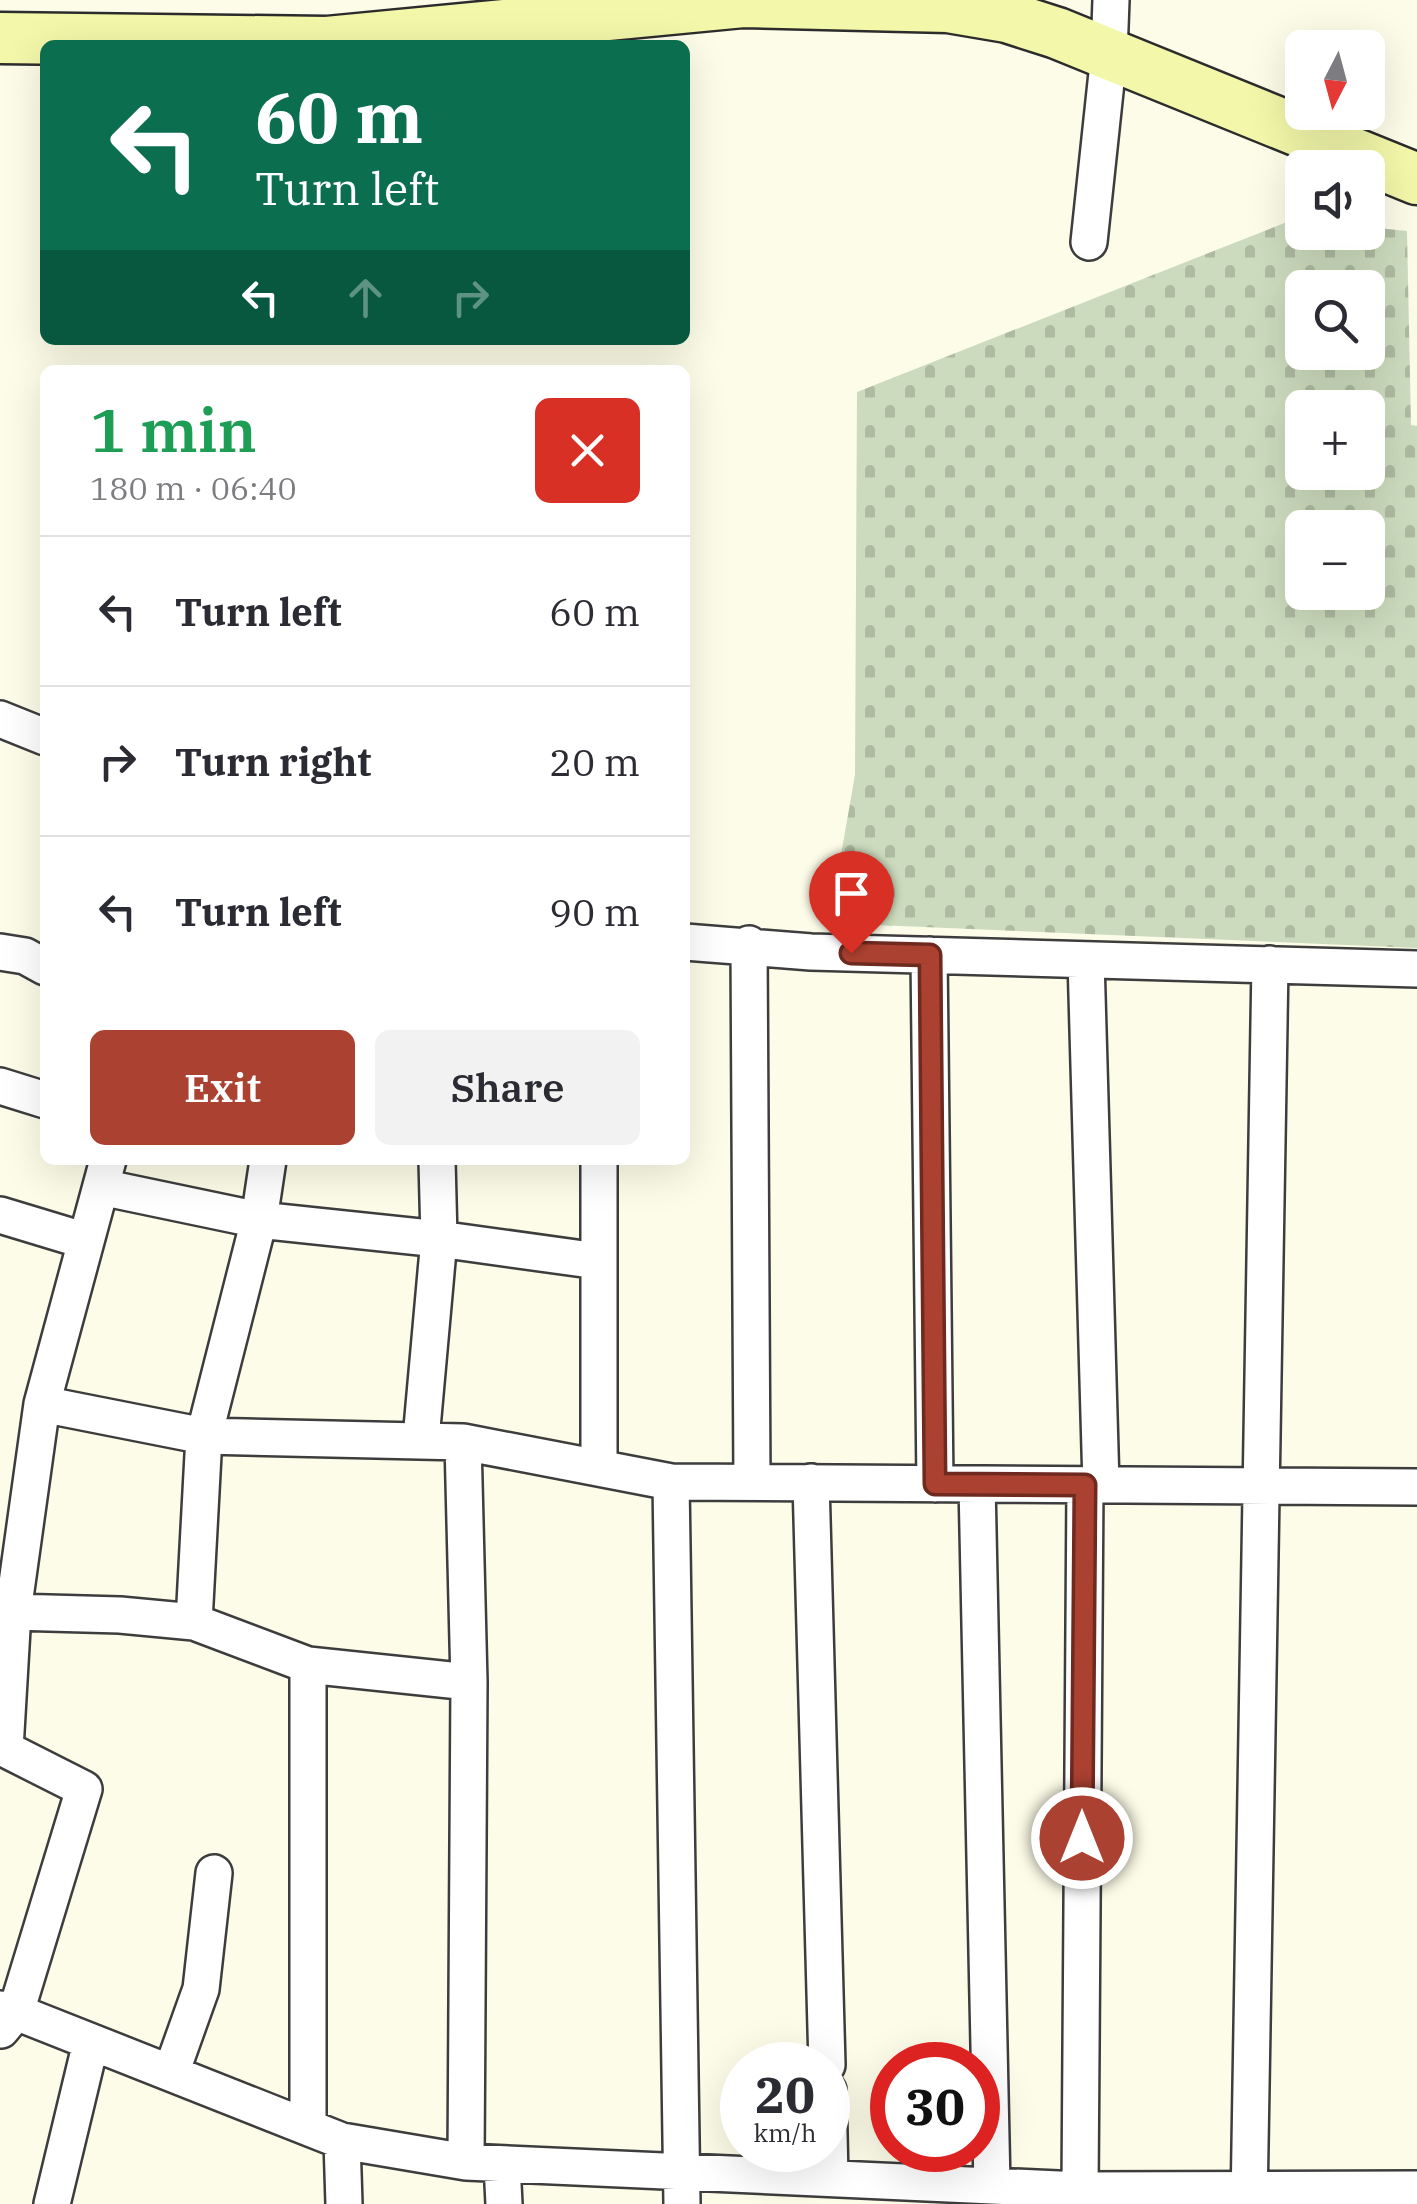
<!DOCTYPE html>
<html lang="en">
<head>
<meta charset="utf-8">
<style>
	body { margin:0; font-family:"IBM Plex Serif",serif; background:#f2f2f3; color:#2b2b33; height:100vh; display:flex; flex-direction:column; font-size:38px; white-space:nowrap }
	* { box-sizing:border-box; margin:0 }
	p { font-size:32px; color:#7c7c81 }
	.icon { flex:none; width:55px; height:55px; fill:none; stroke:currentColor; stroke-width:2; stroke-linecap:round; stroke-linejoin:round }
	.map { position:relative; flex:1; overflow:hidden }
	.sheet { position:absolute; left:40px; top:365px; width:650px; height:800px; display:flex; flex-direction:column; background:#fff; border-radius:15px; box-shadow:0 10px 40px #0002 }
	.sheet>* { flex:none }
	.banner { position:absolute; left:40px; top:40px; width:650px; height:305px; border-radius:15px; box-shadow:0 10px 40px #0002; background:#0b6e4f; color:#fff; overflow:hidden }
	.needle { width:65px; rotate:186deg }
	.controls { position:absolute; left:1285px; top:30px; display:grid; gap:20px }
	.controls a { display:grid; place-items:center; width:100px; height:100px; border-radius:15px; background:#fff; box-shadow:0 10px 40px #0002; font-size:50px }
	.speed { position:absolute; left:720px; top:2042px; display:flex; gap:20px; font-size:50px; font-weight:700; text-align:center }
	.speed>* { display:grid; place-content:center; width:130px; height:130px; border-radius:50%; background:#fff; box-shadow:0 10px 40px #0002; line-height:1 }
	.speed small { font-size:25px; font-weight:400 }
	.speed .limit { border:15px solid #d22; background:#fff; color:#111 }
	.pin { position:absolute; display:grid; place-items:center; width:85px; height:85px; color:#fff; margin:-102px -42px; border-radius:50% 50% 50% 0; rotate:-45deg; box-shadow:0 0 10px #0007 }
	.pin .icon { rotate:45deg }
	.me { position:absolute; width:110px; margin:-55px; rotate:0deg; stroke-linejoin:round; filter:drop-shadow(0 0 8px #0008) }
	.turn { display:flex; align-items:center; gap:35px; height:210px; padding:0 50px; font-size:45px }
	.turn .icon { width:130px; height:130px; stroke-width:2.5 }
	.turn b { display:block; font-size:70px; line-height:85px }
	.lanes { display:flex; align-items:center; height:95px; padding:0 50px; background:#0003; justify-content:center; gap:50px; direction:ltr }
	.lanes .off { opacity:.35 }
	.round { display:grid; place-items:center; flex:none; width:105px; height:105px; border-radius:15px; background:#f2f2f3 }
	.overview { display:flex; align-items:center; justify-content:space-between; height:170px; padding:0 50px }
	h1 { font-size:60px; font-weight:600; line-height:75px; color:#1e9e55 }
	.primary-button { display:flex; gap:20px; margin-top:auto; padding:20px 50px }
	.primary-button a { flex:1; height:115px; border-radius:15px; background:#ab4131; color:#fff; font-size:40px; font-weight:600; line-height:115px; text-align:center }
	.primary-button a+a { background:#f2f2f3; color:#2b2b33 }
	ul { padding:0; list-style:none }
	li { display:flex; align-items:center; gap:30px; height:150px; padding:0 50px; border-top:2px solid #e1e1e2 }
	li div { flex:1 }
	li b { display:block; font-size:38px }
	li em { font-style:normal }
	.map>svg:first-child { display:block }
</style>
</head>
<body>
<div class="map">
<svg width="1417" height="2204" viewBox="0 0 1417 2204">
	<defs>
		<pattern id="cemetery-stones" width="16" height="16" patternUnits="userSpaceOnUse" patternTransform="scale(2.5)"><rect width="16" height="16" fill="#ccdbbd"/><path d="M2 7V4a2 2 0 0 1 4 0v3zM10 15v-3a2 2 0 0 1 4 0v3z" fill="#aebba1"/></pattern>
	</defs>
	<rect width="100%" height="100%" fill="#fdfce8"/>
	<!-- cemetery -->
	<path fill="url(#cemetery-stones)" fill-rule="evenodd" d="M1292,220L1302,221V232H1368V227L1407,231L1411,425L1417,426V948L829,923L855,775L857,392ZM1302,288H1368V352H1302ZM1302,408H1368V472H1302ZM1302,528H1368V592H1302Z"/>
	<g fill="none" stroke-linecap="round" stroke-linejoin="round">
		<!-- street casing -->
		<g stroke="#3d3d3d" stroke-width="40">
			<path id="street" d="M1089,242L1109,54L1111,0
				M0,719L45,737
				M685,942L811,952L1417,969
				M749,944L752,1482
				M0,952L25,956L45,967
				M929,955L935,1484
				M1086,960L1101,1485
				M0,1086L45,1100
				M599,1160V1466
				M101,1187L259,1220L439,1239L598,1261
				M0,1215L86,1241
				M42,1404L204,1436L463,1442L671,1482L1417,1487
				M421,1439L439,1239L437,1160
				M463,1442L469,1682L466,2162
				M671,1482L682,2204
				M811,1482L827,2065
				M977,1484L992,2186
				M13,1612L120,1615L194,1622L308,1665L469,1682
				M194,1622L204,1436L259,1220L268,1160
				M0,1748L5,1749L13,1612L42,1404L108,1160
				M0,2009L16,2012L342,2141L466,2162L1080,2190L1417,2189
				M1,2030L16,2012L84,1789L5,1749
				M171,2073L201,1989L214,1873
				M828,2090L830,2178
				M308,2127V1665
				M342,2141L344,2204
				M502,2164L504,2204
				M1080,2190L1085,1485
				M52,2204L91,2042
				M1249,2204L1270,964"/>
		</g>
		<!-- secondary casing -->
		<g stroke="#2c2c2c" stroke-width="55">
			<path id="secondary" d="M0,38L327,42L743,2L948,7L1007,17L1057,33L1417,179"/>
		</g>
		<!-- street -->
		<use href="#street" stroke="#fff" stroke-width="35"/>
		<!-- secondary -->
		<use href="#secondary" stroke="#f2f7a9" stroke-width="50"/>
	</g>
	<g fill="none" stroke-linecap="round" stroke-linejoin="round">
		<!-- route casing -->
		<g stroke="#6f2a20" stroke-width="25">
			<path id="route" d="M851,953L930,955L935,1484L1085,1485L1082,1838"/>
		</g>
		<!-- route -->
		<use href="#route" stroke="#ab4131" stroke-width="18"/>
	</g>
</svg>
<div class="controls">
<a><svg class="needle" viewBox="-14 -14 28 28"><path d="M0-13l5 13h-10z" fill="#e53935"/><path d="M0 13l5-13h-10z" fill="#7c7c81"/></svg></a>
<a><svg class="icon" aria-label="sound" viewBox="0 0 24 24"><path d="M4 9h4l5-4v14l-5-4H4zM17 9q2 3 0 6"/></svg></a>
<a><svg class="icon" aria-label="search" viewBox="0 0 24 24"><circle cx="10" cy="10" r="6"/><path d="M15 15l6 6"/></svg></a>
<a>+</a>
<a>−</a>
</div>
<div class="speed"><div>20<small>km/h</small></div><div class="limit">30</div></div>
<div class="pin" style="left:851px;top:953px;background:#d93025"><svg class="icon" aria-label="arrive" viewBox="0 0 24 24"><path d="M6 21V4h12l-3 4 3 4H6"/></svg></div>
<svg class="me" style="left:1082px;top:1838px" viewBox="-20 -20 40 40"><circle r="17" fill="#ab4131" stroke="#fff" stroke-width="3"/><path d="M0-11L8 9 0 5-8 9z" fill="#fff"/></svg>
<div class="banner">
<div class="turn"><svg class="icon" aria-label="left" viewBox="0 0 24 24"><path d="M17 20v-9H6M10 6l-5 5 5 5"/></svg><div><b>60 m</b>Turn left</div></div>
<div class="lanes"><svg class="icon" aria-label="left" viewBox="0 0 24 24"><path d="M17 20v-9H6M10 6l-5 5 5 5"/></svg><svg class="icon off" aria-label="ahead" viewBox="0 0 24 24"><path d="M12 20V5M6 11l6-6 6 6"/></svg><svg class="icon off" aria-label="right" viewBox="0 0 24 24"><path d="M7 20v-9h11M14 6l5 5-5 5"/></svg></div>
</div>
<section class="sheet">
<div class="overview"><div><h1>1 min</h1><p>180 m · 06:40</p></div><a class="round" style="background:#d93025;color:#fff"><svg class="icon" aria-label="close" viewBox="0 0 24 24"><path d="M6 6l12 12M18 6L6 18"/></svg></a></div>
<ul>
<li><svg class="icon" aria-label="left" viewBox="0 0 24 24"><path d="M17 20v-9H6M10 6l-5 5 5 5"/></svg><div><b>Turn left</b></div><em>60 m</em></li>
<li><svg class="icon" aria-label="right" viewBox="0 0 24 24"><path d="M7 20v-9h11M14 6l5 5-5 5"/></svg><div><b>Turn right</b></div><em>20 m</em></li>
<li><svg class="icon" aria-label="left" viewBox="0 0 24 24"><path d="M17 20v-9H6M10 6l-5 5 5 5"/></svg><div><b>Turn left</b></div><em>90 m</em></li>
</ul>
<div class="primary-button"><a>Exit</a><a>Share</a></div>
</section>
</div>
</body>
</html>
